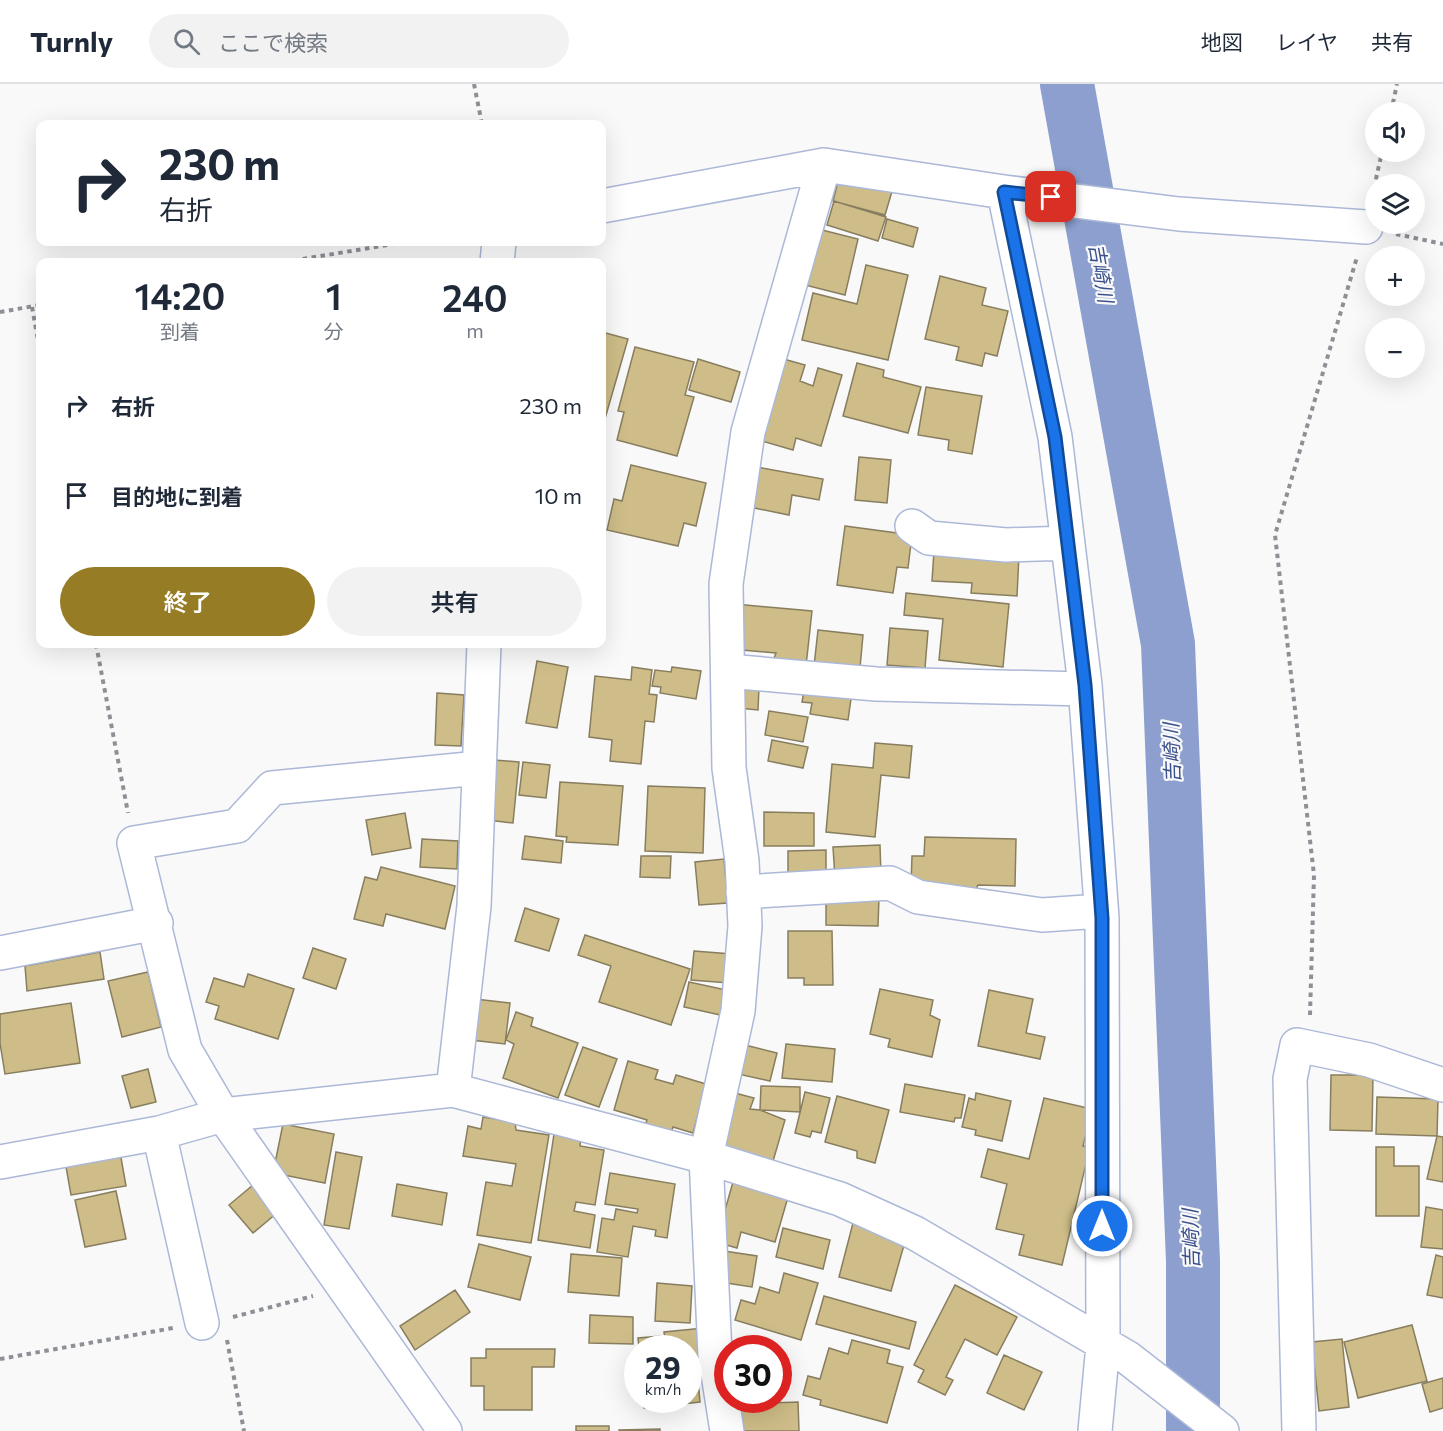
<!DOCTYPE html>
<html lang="ja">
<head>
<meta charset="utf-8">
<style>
	body { margin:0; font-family:Commissioner,"Noto Sans JP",sans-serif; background:#f2f2f3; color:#1f2937; height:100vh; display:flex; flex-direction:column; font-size:22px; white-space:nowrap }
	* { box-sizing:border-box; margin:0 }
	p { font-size:20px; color:#747a83 }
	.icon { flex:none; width:33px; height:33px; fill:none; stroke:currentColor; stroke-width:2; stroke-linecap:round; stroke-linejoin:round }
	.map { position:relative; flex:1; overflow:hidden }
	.details { position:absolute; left:36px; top:174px; width:570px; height:390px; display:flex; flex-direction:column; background:#fff; border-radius:12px; box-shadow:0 6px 24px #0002 }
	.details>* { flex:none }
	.banner { position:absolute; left:36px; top:36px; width:570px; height:126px; border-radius:12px; box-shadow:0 6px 24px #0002; background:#fff; color:#1f2937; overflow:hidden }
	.fabs { position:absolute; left:1365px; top:18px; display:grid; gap:12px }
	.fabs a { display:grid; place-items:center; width:60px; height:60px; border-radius:50%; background:#fff; box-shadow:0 6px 24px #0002; font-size:30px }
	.speed { position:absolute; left:624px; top:1251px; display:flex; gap:12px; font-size:30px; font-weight:700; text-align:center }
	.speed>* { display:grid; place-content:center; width:78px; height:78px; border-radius:50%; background:#fff; box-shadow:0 6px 24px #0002; line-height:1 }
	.speed small { font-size:15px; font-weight:400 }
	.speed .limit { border:9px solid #d22; background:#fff; color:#111 }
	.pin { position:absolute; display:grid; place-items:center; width:51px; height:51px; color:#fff; margin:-26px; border-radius:12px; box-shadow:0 3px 9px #0006 }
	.me { position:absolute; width:66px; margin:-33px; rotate:0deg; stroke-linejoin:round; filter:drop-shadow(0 0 4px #0008) }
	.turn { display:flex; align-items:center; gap:21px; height:126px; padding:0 24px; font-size:27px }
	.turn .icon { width:78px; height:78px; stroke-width:2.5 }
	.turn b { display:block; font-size:42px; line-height:51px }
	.eta { display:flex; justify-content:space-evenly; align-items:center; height:102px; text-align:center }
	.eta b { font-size:36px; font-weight:600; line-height:42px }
	.cta { display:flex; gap:12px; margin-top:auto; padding:12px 24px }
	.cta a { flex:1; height:69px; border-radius:36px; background:#967c24; color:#fff; font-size:24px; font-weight:600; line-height:69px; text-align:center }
	.cta a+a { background:#f2f2f3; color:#1f2937 }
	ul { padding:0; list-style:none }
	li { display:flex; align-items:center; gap:18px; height:90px; padding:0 24px }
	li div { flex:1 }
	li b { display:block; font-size:22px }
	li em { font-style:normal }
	header { display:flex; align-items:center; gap:36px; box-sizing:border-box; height:84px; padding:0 30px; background:#fff; border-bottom:2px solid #e0e1e3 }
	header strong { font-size:28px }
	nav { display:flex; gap:33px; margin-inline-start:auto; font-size:21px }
	.search { width:420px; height:54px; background:#f2f2f3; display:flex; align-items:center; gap:15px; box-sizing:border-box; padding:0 21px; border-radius:33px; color:#747a83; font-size:22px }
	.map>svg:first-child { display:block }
</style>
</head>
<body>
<header>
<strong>Turnly</strong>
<div class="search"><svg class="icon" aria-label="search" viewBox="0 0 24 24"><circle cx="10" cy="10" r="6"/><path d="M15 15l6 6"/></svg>ここで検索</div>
<nav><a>地図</a><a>レイヤ</a><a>共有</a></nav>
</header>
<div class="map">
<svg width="1443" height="1347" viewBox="0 0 1443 1347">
	<rect width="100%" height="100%" fill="#f9f9f9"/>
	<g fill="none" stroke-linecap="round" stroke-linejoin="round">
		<!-- river -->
		<path stroke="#8c9fce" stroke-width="54" d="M1067,0L1168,560L1193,1177V1347"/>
	</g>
	<!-- building -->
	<path fill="#cebd88" stroke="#887e5f" stroke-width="1.5" d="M840,90L893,104L885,131L833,117Z
		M834,117L886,133L878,157L827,141Z
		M887,135L918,144L913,163L882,154Z
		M818,145L858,155L845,211L805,201Z
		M866,181L908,191L888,276L802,256L813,209L857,220Z
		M940,192L986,204L982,221L1008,227L997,272L985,269L982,282L956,276L959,263L925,255Z
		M602,248L628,255L602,345Z
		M635,263L694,278L685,311L694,313L677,372L617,356L624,328L618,327Z
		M780,274L805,281L800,297L813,302L818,284L842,291L821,362L796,354L793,366L755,355Z
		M698,275L740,288L731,318L689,306Z
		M857,279L884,286L883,293L921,303L908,349L843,332Z
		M926,303L982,312L972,370L948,366L949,356L918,351Z
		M859,373L891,376L887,419L855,416Z
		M631,381L706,399L696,442L684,439L678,462L607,446L614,415L622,417Z
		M757,383L823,395L819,416L792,411L789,431L749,423Z
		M845,442L912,451L908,484L897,483L893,509L837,501Z
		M934,467L1019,471L1017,512L971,509L972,499L932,497Z
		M906,509L1009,520L1003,583L939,576L943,535L904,531Z
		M735,520L812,527L806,582L772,579L776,569L731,565Z
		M890,544L928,547L925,584L887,581Z
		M818,546L863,551L859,595L813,591Z
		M537,577L568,583L557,644L526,639Z
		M632,583L652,586L649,610L657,611L654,638L645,637L641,680L610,677L612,656L589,653L595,592L631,596Z
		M672,583L701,587L696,615L660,609L661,603L652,602L655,586L671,588Z
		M738,601L759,603L758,626L738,624Z
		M805,601L852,608L848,636L810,630L812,619L802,618Z
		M437,609L464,611L461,662L435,661Z
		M769,627L808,633L803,658L765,651Z
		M772,656L808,663L803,684L768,677Z
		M875,659L912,662L909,694L881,691L875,753L826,748L832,680L873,684Z
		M494,676L519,678L513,739L488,736Z
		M523,678L550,681L546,714L519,711Z
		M560,698L623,702L618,761L566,758L567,753L556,752Z
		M648,702L705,704L703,769L645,767Z
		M764,728L814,729V762H764Z
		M405,729L411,764L372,771L366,736Z
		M525,752L563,757L561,779L522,775Z
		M925,753L1016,755L1015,802L978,801L973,811L911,801L912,772H924Z
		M422,755L458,757L457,785L420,783Z
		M880,761L881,792L835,794L833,763Z
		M826,766V797L788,798V767Z
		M641,772H671L670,794L640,793Z
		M724,775L728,819L699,821L695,778Z
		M381,783L455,802L445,845L386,830L383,842L354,835L365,793L377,796Z
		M826,812L879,813L878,842L826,841Z
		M525,824L559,835L549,867L515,857Z
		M788,847H832L833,901H804V894H788Z
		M585,851L690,885L671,941L599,918L611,882L578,871Z
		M313,864L346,875L336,905L303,894Z
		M694,867L732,870L729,899L691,896Z
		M100,868L104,895L27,907L25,882Z
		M148,888L161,943L122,953L108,897Z
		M248,890L294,905L278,955L215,935L219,922L206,918L214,894L244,903Z
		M689,898L731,907L725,932L684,923Z
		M880,905L933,916L930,931L940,936L932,973L888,963L890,955L870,950Z
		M989,906L1033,915L1026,949L1045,953L1040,975L978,962Z
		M475,915L510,919L505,960L471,956Z
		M71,919L80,979L5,990L0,959V930Z
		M516,928L533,934L531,942L578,959L558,1014L503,994L514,960L506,956Z
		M786,960L835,965L832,998L782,994Z
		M745,961L777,969L770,997L738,990Z
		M583,963L617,975L599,1023L565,1011Z
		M628,977L658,986L655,995L673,1000L676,991L706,1000L693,1049L673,1043L671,1049L645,1041L647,1036L614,1026Z
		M148,985L156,1018L131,1024L122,992Z
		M1331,991H1373L1372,1047L1330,1046Z
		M905,1000L965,1011L961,1034H955L954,1038L900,1028Z
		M761,1002L800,1003V1028L760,1026Z
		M731,1008L754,1014L750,1025L760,1026L785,1036L771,1084L714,1067Z
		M805,1008L830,1014L821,1049L812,1047L810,1053L795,1049Z
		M976,1009L1011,1017L1002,1057L975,1051L976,1046L962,1043L969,1014L975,1016Z
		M837,1012L889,1026L875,1079L857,1074V1067L825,1058Z
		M1377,1013L1438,1015L1437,1052L1376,1050Z
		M1044,1014L1092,1025L1083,1062L1090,1063L1062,1181L1019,1171L1024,1151L996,1145L1007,1100L981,1093L988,1065L1029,1075Z
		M483,1033L515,1038L516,1046L549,1051L531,1159L477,1151L486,1098L512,1102L516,1080L463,1072L468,1042L481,1045Z
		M283,1040L334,1050L325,1099L273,1089Z
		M554,1050L581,1053L580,1062L604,1066L595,1121L576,1118L574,1127L595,1131L590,1164L538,1156Z
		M1437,1052L1443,1053V1098L1427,1095Z
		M1376,1063H1394V1082H1419V1132H1376Z
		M120,1068L126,1102L71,1111L65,1077Z
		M336,1068L362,1073L349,1145L324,1141Z
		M610,1089L675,1100L667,1154L655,1152L656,1146L633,1142L628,1173L597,1168L602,1134L614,1136L616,1125L637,1129L638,1125L605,1120Z
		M733,1098L788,1113L775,1158L741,1148L737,1164L716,1158Z
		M397,1100L447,1109L442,1141L392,1132Z
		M253,1101L277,1129L253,1149L229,1121Z
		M116,1107L126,1155L85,1163L75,1116Z
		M1426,1123L1443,1126V1165L1421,1163Z
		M853,1139L906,1154L891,1207L839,1193Z
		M783,1144L830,1156L823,1185L776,1173Z
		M479,1160L531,1173L520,1216L468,1203Z
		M724,1167L757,1172L752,1203L720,1198Z
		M571,1170L622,1174L619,1212L568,1208Z
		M1436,1171L1443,1173V1214L1427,1211Z
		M784,1189L818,1199L801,1256L735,1236L741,1216L755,1220L760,1203L779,1209Z
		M657,1199L692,1202L690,1239L655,1237Z
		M955,1201L1017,1233L997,1271L965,1255L946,1293L953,1296L945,1311L918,1298L924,1286L914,1281Z
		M455,1206L470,1228L415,1266L400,1242Z
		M824,1212L916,1238L909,1265L816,1240Z
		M590,1231L633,1233V1260L589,1259Z
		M1412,1241L1427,1297L1358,1314L1344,1258Z
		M704,1244L708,1274L696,1275L700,1318L644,1324L643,1316H688V1264H666L664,1248Z
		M661,1252L663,1264H639L638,1254Z
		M1342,1255L1349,1323L1319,1327L1312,1258Z
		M852,1256L890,1266L887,1279L903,1283L887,1339L820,1321L821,1316L803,1311L808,1292L820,1295L829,1264L848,1270Z
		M486,1265H555L554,1283H532V1326H484V1302H471V1274H486Z
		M1004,1271L1042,1288L1024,1326L987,1309Z
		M1443,1294V1324L1430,1328L1422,1300Z
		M798,1318L799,1347H740L739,1320Z
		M576,1342H609V1347H576Z
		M660,1345V1347H619V1346Z"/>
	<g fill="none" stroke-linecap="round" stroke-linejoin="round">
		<!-- minor casing -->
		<g stroke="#acb8d7" stroke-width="36">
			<path id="minor" d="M1004,108L1055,353L1085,601L1102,834L1103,1261L1095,1347
				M602,122L824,81L1004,108L1179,130L1366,143
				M497,178L499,158
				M912,442L929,454L1006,461L1068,459
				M728,587L876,600L1085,605
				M743,808L890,799L918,813L1042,831L1101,827
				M0,869L156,839
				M453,1006L474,822L484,560
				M159,1049L202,1239
				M0,1078L159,1049L223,1031L453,1006L706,1073L840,1115L915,1149L1128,1274L1222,1347
				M445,1347L223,1031L185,966L134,759L237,742L272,704L479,684
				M727,1347L715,1271L706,1073L738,927L745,842L742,777L729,684L726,500L748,348L824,81
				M1299,1347L1290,995L1297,961L1369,976L1443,1001"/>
		</g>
		<!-- path -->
		<path stroke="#8d9096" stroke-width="4" stroke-dasharray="4.5 4.5" stroke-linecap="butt" d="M474,0L482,40
			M1391,28L1397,0
			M1372,113L1382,68
			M1396,150L1443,160
			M285,178L405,158
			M32,223L40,267
			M0,228L40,221
			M96,560L128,729
			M1310,931L1314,791L1275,451L1357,173
			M233,1233L313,1212
			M227,1256L244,1347
			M0,1275L173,1244"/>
		<!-- minor -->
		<use href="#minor" stroke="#fff" stroke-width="33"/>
	</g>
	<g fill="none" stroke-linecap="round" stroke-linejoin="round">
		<!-- route casing -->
		<g stroke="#114b97" stroke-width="15">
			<path id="route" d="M1051,113L1004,108L1055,353L1085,601L1102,834V1142"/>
		</g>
		<!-- route -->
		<use href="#route" stroke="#1a73e8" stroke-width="10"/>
	</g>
	<g text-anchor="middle" stroke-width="4.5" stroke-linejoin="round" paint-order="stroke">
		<!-- water labels -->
		<g font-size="20" font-style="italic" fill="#3b518d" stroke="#f9f9f9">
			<text transform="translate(1101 189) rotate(80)" y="7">吉崎川</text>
			<text transform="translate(1172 669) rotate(-92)" y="7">吉崎川</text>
			<text transform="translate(1191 1155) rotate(-92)" y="7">吉崎川</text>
		</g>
	</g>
</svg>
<div class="fabs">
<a><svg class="icon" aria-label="sound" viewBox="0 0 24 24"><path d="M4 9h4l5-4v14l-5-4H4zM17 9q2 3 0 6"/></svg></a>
<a><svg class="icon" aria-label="layers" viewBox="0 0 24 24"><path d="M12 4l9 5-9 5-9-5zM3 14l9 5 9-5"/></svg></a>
<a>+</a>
<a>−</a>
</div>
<div class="speed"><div>29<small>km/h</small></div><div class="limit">30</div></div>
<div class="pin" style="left:1051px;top:113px;background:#d93025"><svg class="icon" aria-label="arrive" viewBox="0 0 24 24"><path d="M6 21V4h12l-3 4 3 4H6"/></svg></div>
<svg class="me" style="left:1102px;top:1142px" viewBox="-20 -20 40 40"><circle r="17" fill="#1a73e8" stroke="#fff" stroke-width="3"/><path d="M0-11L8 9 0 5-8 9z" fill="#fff"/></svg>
<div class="banner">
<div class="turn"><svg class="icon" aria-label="right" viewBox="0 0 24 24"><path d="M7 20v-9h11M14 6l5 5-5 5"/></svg><div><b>230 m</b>右折</div></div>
</div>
<section class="details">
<div class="eta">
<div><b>14:20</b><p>到着</p></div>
<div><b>1</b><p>分</p></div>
<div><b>240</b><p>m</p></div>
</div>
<ul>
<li><svg class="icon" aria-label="right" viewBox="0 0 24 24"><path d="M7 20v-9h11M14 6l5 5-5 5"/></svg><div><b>右折</b></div><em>230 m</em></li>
<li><svg class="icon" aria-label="arrive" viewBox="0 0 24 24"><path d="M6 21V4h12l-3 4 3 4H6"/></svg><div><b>目的地に到着</b></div><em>10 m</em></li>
</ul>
<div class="cta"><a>終了</a><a>共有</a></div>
</section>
</div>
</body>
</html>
